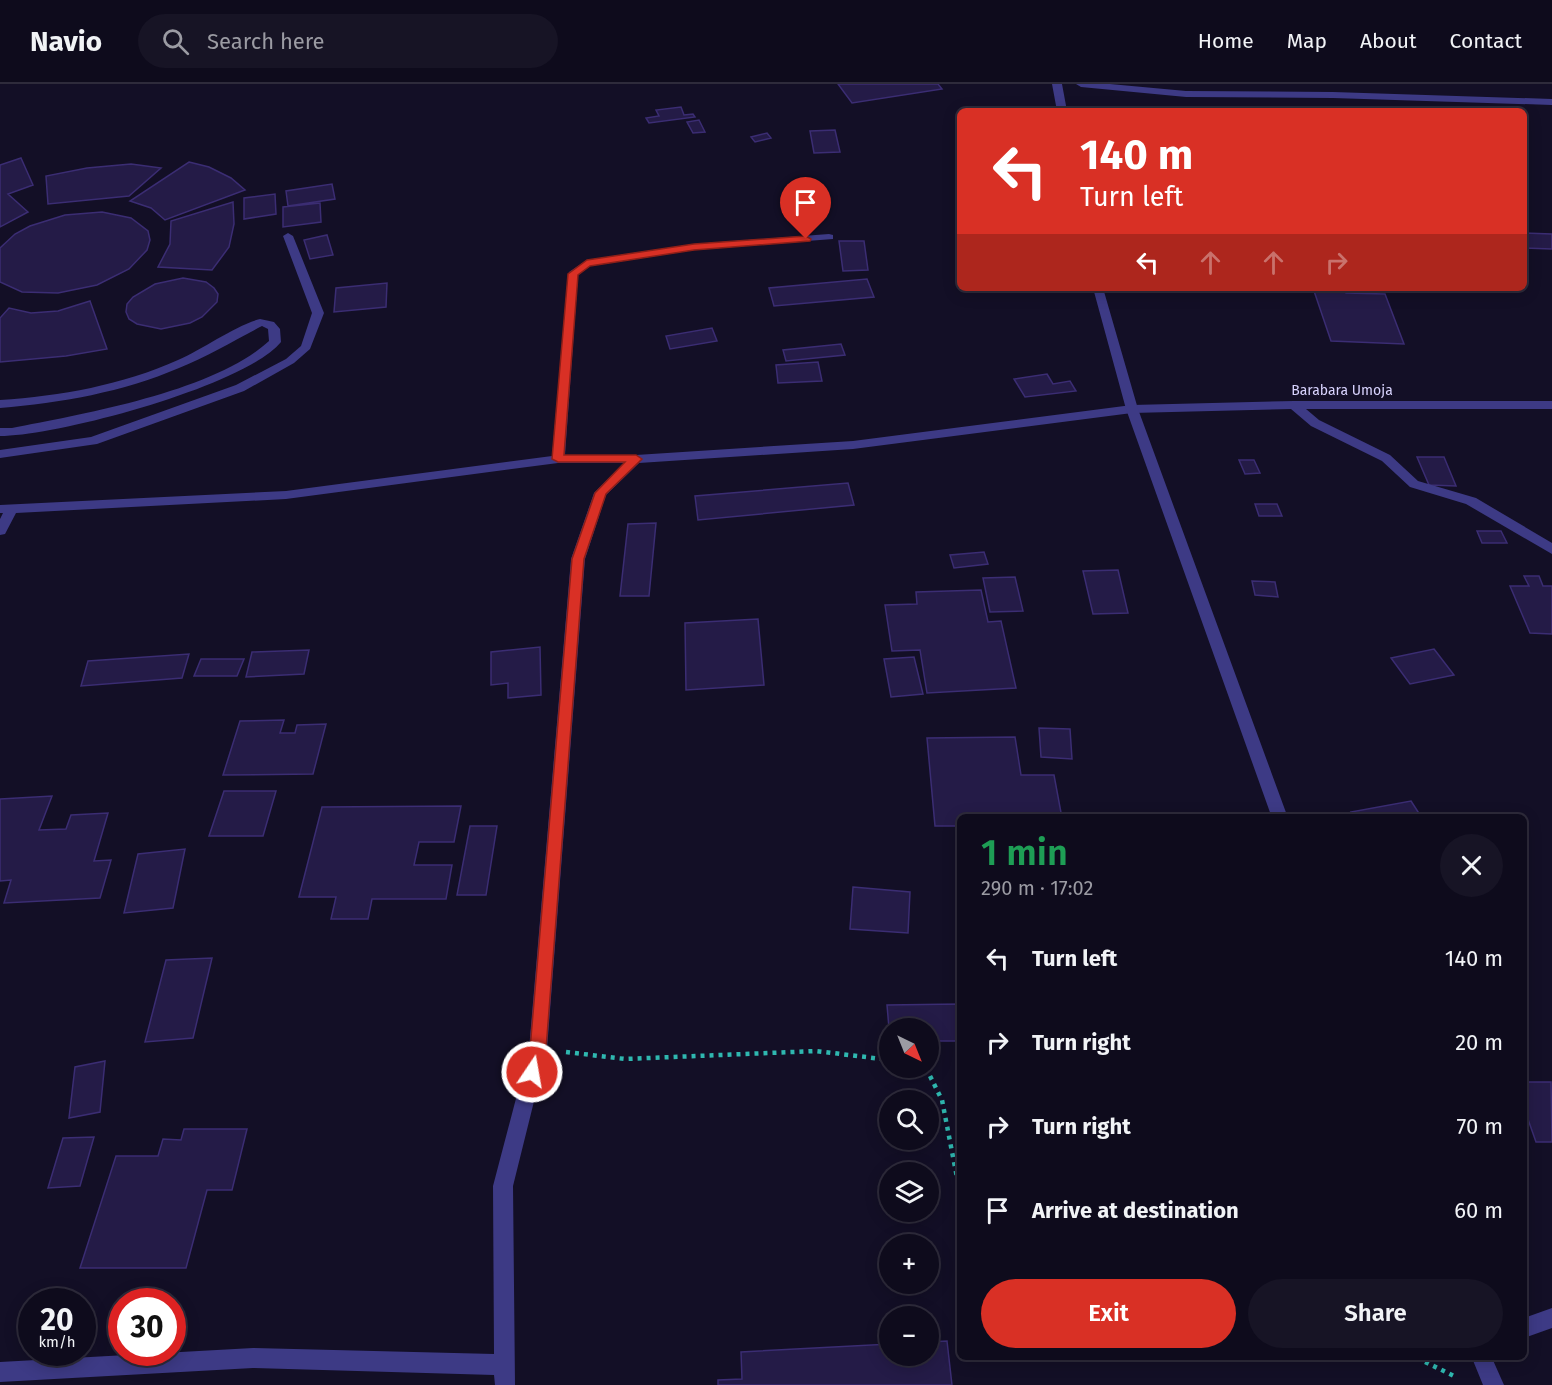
<!DOCTYPE html>
<html lang="en">
<head>
<meta charset="utf-8">
<style>
	body { margin:0; font-family:"Fira Sans",sans-serif; background:#171425; color:#f1f3f6; height:100vh; display:flex; flex-direction:column; font-size:22px; white-space:nowrap }
	* { box-sizing:border-box; margin:0 }
	p { font-size:20px; color:#9b9ba3 }
	.icon { flex:none; width:33px; height:33px; fill:none; stroke:currentColor; stroke-width:2; stroke-linecap:round; stroke-linejoin:round }
	.map { position:relative; flex:1; overflow:hidden }
	.side { position:absolute; left:957px; top:730px; width:570px; height:546px; display:flex; flex-direction:column; background:#0e0b1c; border-radius:9px; box-shadow:0 3px 15px #0003,0 0 0 2px #2e2b3b }
	.side>* { flex:none }
	.hud { position:absolute; left:957px; top:24px; width:570px; height:183px; border-radius:9px; box-shadow:0 3px 15px #0003,0 0 0 2px #2e2b3b; background:#d93025; color:#fff; overflow:hidden }
	.needle { width:39px; rotate:137deg }
	.fabs { position:absolute; left:879px; top:934px; display:grid; gap:12px }
	.fabs a { display:grid; place-items:center; width:60px; height:60px; border-radius:50%; background:#0e0b1c; box-shadow:0 3px 15px #0003,0 0 0 2px #2e2b3b; font-size:30px }
	.speed { position:absolute; left:18px; top:1204px; display:flex; gap:12px; font-size:30px; font-weight:700; text-align:center }
	.speed>* { display:grid; place-content:center; width:78px; height:78px; border-radius:50%; background:#0e0b1c; box-shadow:0 3px 15px #0003,0 0 0 2px #2e2b3b; line-height:1 }
	.speed small { font-size:15px; font-weight:400 }
	.speed .limit { border:9px solid #d22; background:#fff; color:#111 }
	.pin { position:absolute; display:grid; place-items:center; width:51px; height:51px; color:#fff; margin:-62px -26px; border-radius:50% 50% 50% 0; rotate:-45deg; box-shadow:0 0 6px #0007 }
	.pin .icon { rotate:45deg }
	.me { position:absolute; width:66px; margin:-33px; rotate:12deg; stroke-linejoin:round; filter:drop-shadow(0 0 4px #0008) }
	.turn { display:flex; align-items:center; gap:21px; height:126px; padding:0 24px; font-size:27px }
	.turn .icon { width:78px; height:78px; stroke-width:2.5 }
	.turn b { display:block; font-size:42px; line-height:51px }
	.lanes { display:flex; align-items:center; height:57px; padding:0 24px; background:#0003; justify-content:center; gap:30px; direction:ltr }
	.lanes .off { opacity:.35 }
	.round { display:grid; place-items:center; flex:none; width:63px; height:63px; border-radius:32px; background:#171425 }
	.summary { display:flex; align-items:center; justify-content:space-between; height:102px; padding:0 24px }
	h1 { font-size:36px; font-weight:600; line-height:45px; color:#1e9e55 }
	.action { display:flex; gap:12px; margin-top:auto; padding:12px 24px }
	.action a { flex:1; height:69px; border-radius:36px; background:#d93025; color:#fff; font-size:24px; font-weight:600; line-height:69px; text-align:center }
	.action a+a { background:#171425; color:#f1f3f6 }
	ul { padding:0; list-style:none }
	li { display:flex; align-items:center; gap:18px; height:84px; padding:0 24px }
	li div { flex:1 }
	li b { display:block; font-size:22px }
	li em { font-style:normal }
	header { display:flex; align-items:center; gap:36px; box-sizing:border-box; height:84px; padding:0 30px; background:#0e0b1c; border-bottom:2px solid #2e2b3b }
	header strong { font-size:28px }
	nav { display:flex; gap:33px; margin-inline-start:auto; font-size:21px }
	.search { width:420px; height:54px; background:#171425; display:flex; align-items:center; gap:15px; box-sizing:border-box; padding:0 21px; border-radius:33px; color:#9b9ba3; font-size:22px }
	.map>svg:first-child { display:block }
</style>
</head>
<body>
<header>
<strong>Navio</strong>
<div class="search"><svg class="icon" aria-label="search" viewBox="0 0 24 24"><circle cx="10" cy="10" r="6"/><path d="M15 15l6 6"/></svg>Search here</div>
<nav><a>Home</a><a>Map</a><a>About</a><a>Contact</a></nav>
</header>
<div class="map">
<svg width="1552" height="1301" viewBox="0 0 1552 1301">
	<rect width="100%" height="100%" fill="#130f26"/>
	<!-- building -->
	<path fill="#241b47" stroke="#3b2d73" stroke-width="1.5" d="M838,0H938L942,5L852,19Z
		M681,23L684,31L693,30L695,33L649,39L646,34L659,32L656,26Z
		M699,36L705,48L693,49L687,38Z
		M835,46L840,68L814,69L810,47Z
		M767,49L771,54L755,58L751,53Z
		M21,74L33,101L8,110L28,128L0,143V81Z
		M189,78L209,83L231,94L245,106L165,136L151,124L130,117Z
		M131,80L161,84L129,112L48,120L46,92L87,84Z
		M332,100L335,115L288,122L286,107Z
		M275,110L276,130L244,135V114Z
		M233,118L234,140L229,163L212,186L158,183L170,160L171,137Z
		M320,119L321,138L283,143V123Z
		M102,128L131,134L148,147L150,156L147,166L129,185L97,201L58,209L22,208L0,198V164L15,150L30,142L65,131Z
		M1524,149L1552,150V165L1524,164Z
		M327,151L333,171L310,175L304,156Z
		M839,157H864L868,186L843,187Z
		M183,194L206,198L214,204L218,210L217,218L202,233L190,239L161,245L137,240L129,235L126,228L127,220L133,213L155,200Z
		M867,195L874,213L774,222L769,204Z
		M387,199L386,223L334,228L336,204Z
		M1313,204H1344L1346,209L1385,210L1404,260L1331,257Z
		M90,217L107,265L66,272L0,278V234L9,224L31,229L58,227Z
		M712,244L717,257L670,265L666,252Z
		M841,260L845,271L786,277L783,266Z
		M818,278L822,297L778,299L776,281Z
		M1047,290L1053,300L1070,297L1076,307L1025,313L1014,295Z
		M1417,373H1444L1456,402L1429,401Z
		M1239,376H1254L1260,389L1245,390Z
		M848,399L854,421L698,436L695,412Z
		M1255,420H1277L1282,432H1259Z
		M656,439L649,512H620L628,440Z
		M1477,447H1501L1507,459H1482Z
		M984,468L988,480L954,484L950,471Z
		M1118,486L1128,529L1093,530L1083,487Z
		M1524,492H1539L1543,502H1552V550L1530,549L1510,502H1529Z
		M1015,493L1023,527L990,528L983,494Z
		M1252,497L1275,498L1278,513L1255,511Z
		M981,506L988,538L1001,537L1016,604L927,609L920,566L892,567L885,521L917,520L916,508Z
		M758,535L764,601L686,606L685,539Z
		M540,563L541,611L508,614V599L491,601V568Z
		M1434,565L1454,591L1410,600L1391,574Z
		M309,566L304,590L246,593L252,568Z
		M189,570L182,594L81,602L88,577Z
		M914,573L923,610L891,613L884,575Z
		M201,575H244L237,592H194Z
		M284,636L280,649H295L297,641L326,640L313,690L223,691L240,637Z
		M1039,644L1070,645L1072,675L1041,673Z
		M1015,653L1021,691H1054L1062,734H960V759L958,742H935L927,654Z
		M224,707H276L263,752H209Z
		M52,712L39,746L66,745L71,731L108,729L94,777L111,776L100,814L4,819L11,796L0,797V715Z
		M1411,717L1422,734H1355L1351,728Z
		M461,722L454,758H419L414,781H452L446,815H372L368,835H331L336,813H299L322,723Z
		M470,742H497L486,811H457Z
		M185,765L173,824L124,829L138,770Z
		M853,803L910,808L908,849L850,845Z
		M212,874L193,954L145,958L166,876Z
		M960,920V957H928V945H890V956L887,921Z
		M105,977L100,1028L69,1034L75,983Z
		M1524,998H1551L1552,1058H1536L1524,1024Z
		M184,1045H247L232,1106H207L186,1184H80L116,1072H158L163,1055L181,1056Z
		M94,1053L80,1102L48,1104L63,1054Z
		M947,1257L952,1301H718V1296L742,1295L741,1268L890,1260V1272H928V1258Z"/>
	<g fill="none" stroke-linecap="round" stroke-linejoin="round">
		<!-- path -->
		<path stroke="#2fb8b0" stroke-width="4.5" stroke-dasharray="4 5" stroke-linecap="butt" d="M566,968L625,975L816,967L890,976
			M926,984L942,1016L960,1109
			M1417,1274L1456,1293"/>
		<!-- service -->
		<path fill="#3d3a85" fill-rule="evenodd" d="M288,149L293,152L324,229L310,265L294,279L244,307L97,360L0,374V366L91,353L236,301L286,275L301,262L312,229L283,152Z
			M260,235L274,238L280,245L281,258C245,302 57,352 0,352V344H12C84,330 215,307 269,257L268,245L262,242C235,256 208,272 179,284C123,308 61,319 0,324V316C61,312 122,301 178,276C203,265 236,241 260,235Z"/>
		<!-- minor -->
		<path fill="#3d3a85" fill-rule="evenodd" d="M1076,0H1110L1186,7L1333,8L1552,15V21L1333,14L1186,13L1081,3Z
			M829,150L833,151V155L694,166L590,182L578,191L565,371H636L853,357L1132,321L1294,317H1552V325H1306L1319,336L1390,371L1418,397L1476,414L1552,459V470L1466,420L1410,403L1382,377L1311,342L1291,325L1132,329L853,365L639,379L606,411L585,475L547,965L513,1102L515,1301H495L494,1291L253,1284L0,1298V1278L253,1264L494,1270L493,1102L529,965L571,475L594,409L624,379H558L286,415L16,429L5,450L0,451V435L3,429H0V421L286,407L552,372L569,188L587,176L694,160Z
			M1552,1224V1244L1524,1254V1234Z"/>
		<!-- tertiary -->
		<path fill="#3d3a85" fill-rule="evenodd" d="M1052,0H1062L1067,27H1057Z
			M1093,204H1103L1138,325L1288,734H1272L1126,325Z
			M1472,1274H1492L1504,1301H1483Z"/>
	</g>
	<!-- route -->
	<path fill="#d93025" stroke="#8d1f18" stroke-width="1.5" d="M806,152L811,155L810,157L694,166L590,182L578,191L564,371H636L642,375L606,410L584,475L546,965L538,993L532,995L527,993L524,988L530,965L572,475L595,409L625,378H558L552,375L568,190L587,176L694,160Z"/>
	<g text-anchor="middle" stroke-width="4.5" stroke-linejoin="round" paint-order="stroke">
		<!-- far-street labels -->
		<g font-size="14" fill="#d9d4ff" stroke="#130f26">
			<text x="1342" y="311">Barabara Umoja</text>
		</g>
	</g>
</svg>
<div class="fabs">
<a><svg class="needle" viewBox="-14 -14 28 28"><path d="M0-13l5 13h-10z" fill="#e53935"/><path d="M0 13l5-13h-10z" fill="#9b9ba3"/></svg></a>
<a><svg class="icon" aria-label="search" viewBox="0 0 24 24"><circle cx="10" cy="10" r="6"/><path d="M15 15l6 6"/></svg></a>
<a><svg class="icon" aria-label="layers" viewBox="0 0 24 24"><path d="M12 4l9 5-9 5-9-5zM3 14l9 5 9-5"/></svg></a>
<a>+</a>
<a>−</a>
</div>
<div class="speed"><div>20<small>km/h</small></div><div class="limit">30</div></div>
<div class="pin" style="left:806px;top:155px;background:#d93025"><svg class="icon" aria-label="arrive" viewBox="0 0 24 24"><path d="M6 21V4h12l-3 4 3 4H6"/></svg></div>
<svg class="me" style="left:532px;top:988px" viewBox="-20 -20 40 40"><circle r="17" fill="#d93025" stroke="#fff" stroke-width="3"/><path d="M0-11L8 9 0 5-8 9z" fill="#fff"/></svg>
<div class="hud">
<div class="turn"><svg class="icon" aria-label="left" viewBox="0 0 24 24"><path d="M17 20v-9H6M10 6l-5 5 5 5"/></svg><div><b>140 m</b>Turn left</div></div>
<div class="lanes"><svg class="icon" aria-label="left" viewBox="0 0 24 24"><path d="M17 20v-9H6M10 6l-5 5 5 5"/></svg><svg class="icon off" aria-label="ahead" viewBox="0 0 24 24"><path d="M12 20V5M6 11l6-6 6 6"/></svg><svg class="icon off" aria-label="ahead" viewBox="0 0 24 24"><path d="M12 20V5M6 11l6-6 6 6"/></svg><svg class="icon off" aria-label="right" viewBox="0 0 24 24"><path d="M7 20v-9h11M14 6l5 5-5 5"/></svg></div>
</div>
<section class="side">
<div class="summary"><div><h1>1 min</h1><p>290 m · 17:02</p></div><a class="round"><svg class="icon" aria-label="close" viewBox="0 0 24 24"><path d="M6 6l12 12M18 6L6 18"/></svg></a></div>
<ul>
<li><svg class="icon" aria-label="left" viewBox="0 0 24 24"><path d="M17 20v-9H6M10 6l-5 5 5 5"/></svg><div><b>Turn left</b></div><em>140 m</em></li>
<li><svg class="icon" aria-label="right" viewBox="0 0 24 24"><path d="M7 20v-9h11M14 6l5 5-5 5"/></svg><div><b>Turn right</b></div><em>20 m</em></li>
<li><svg class="icon" aria-label="right" viewBox="0 0 24 24"><path d="M7 20v-9h11M14 6l5 5-5 5"/></svg><div><b>Turn right</b></div><em>70 m</em></li>
<li><svg class="icon" aria-label="arrive" viewBox="0 0 24 24"><path d="M6 21V4h12l-3 4 3 4H6"/></svg><div><b>Arrive at destination</b></div><em>60 m</em></li>
</ul>
<div class="action"><a>Exit</a><a>Share</a></div>
</section>
</div>
</body>
</html>
